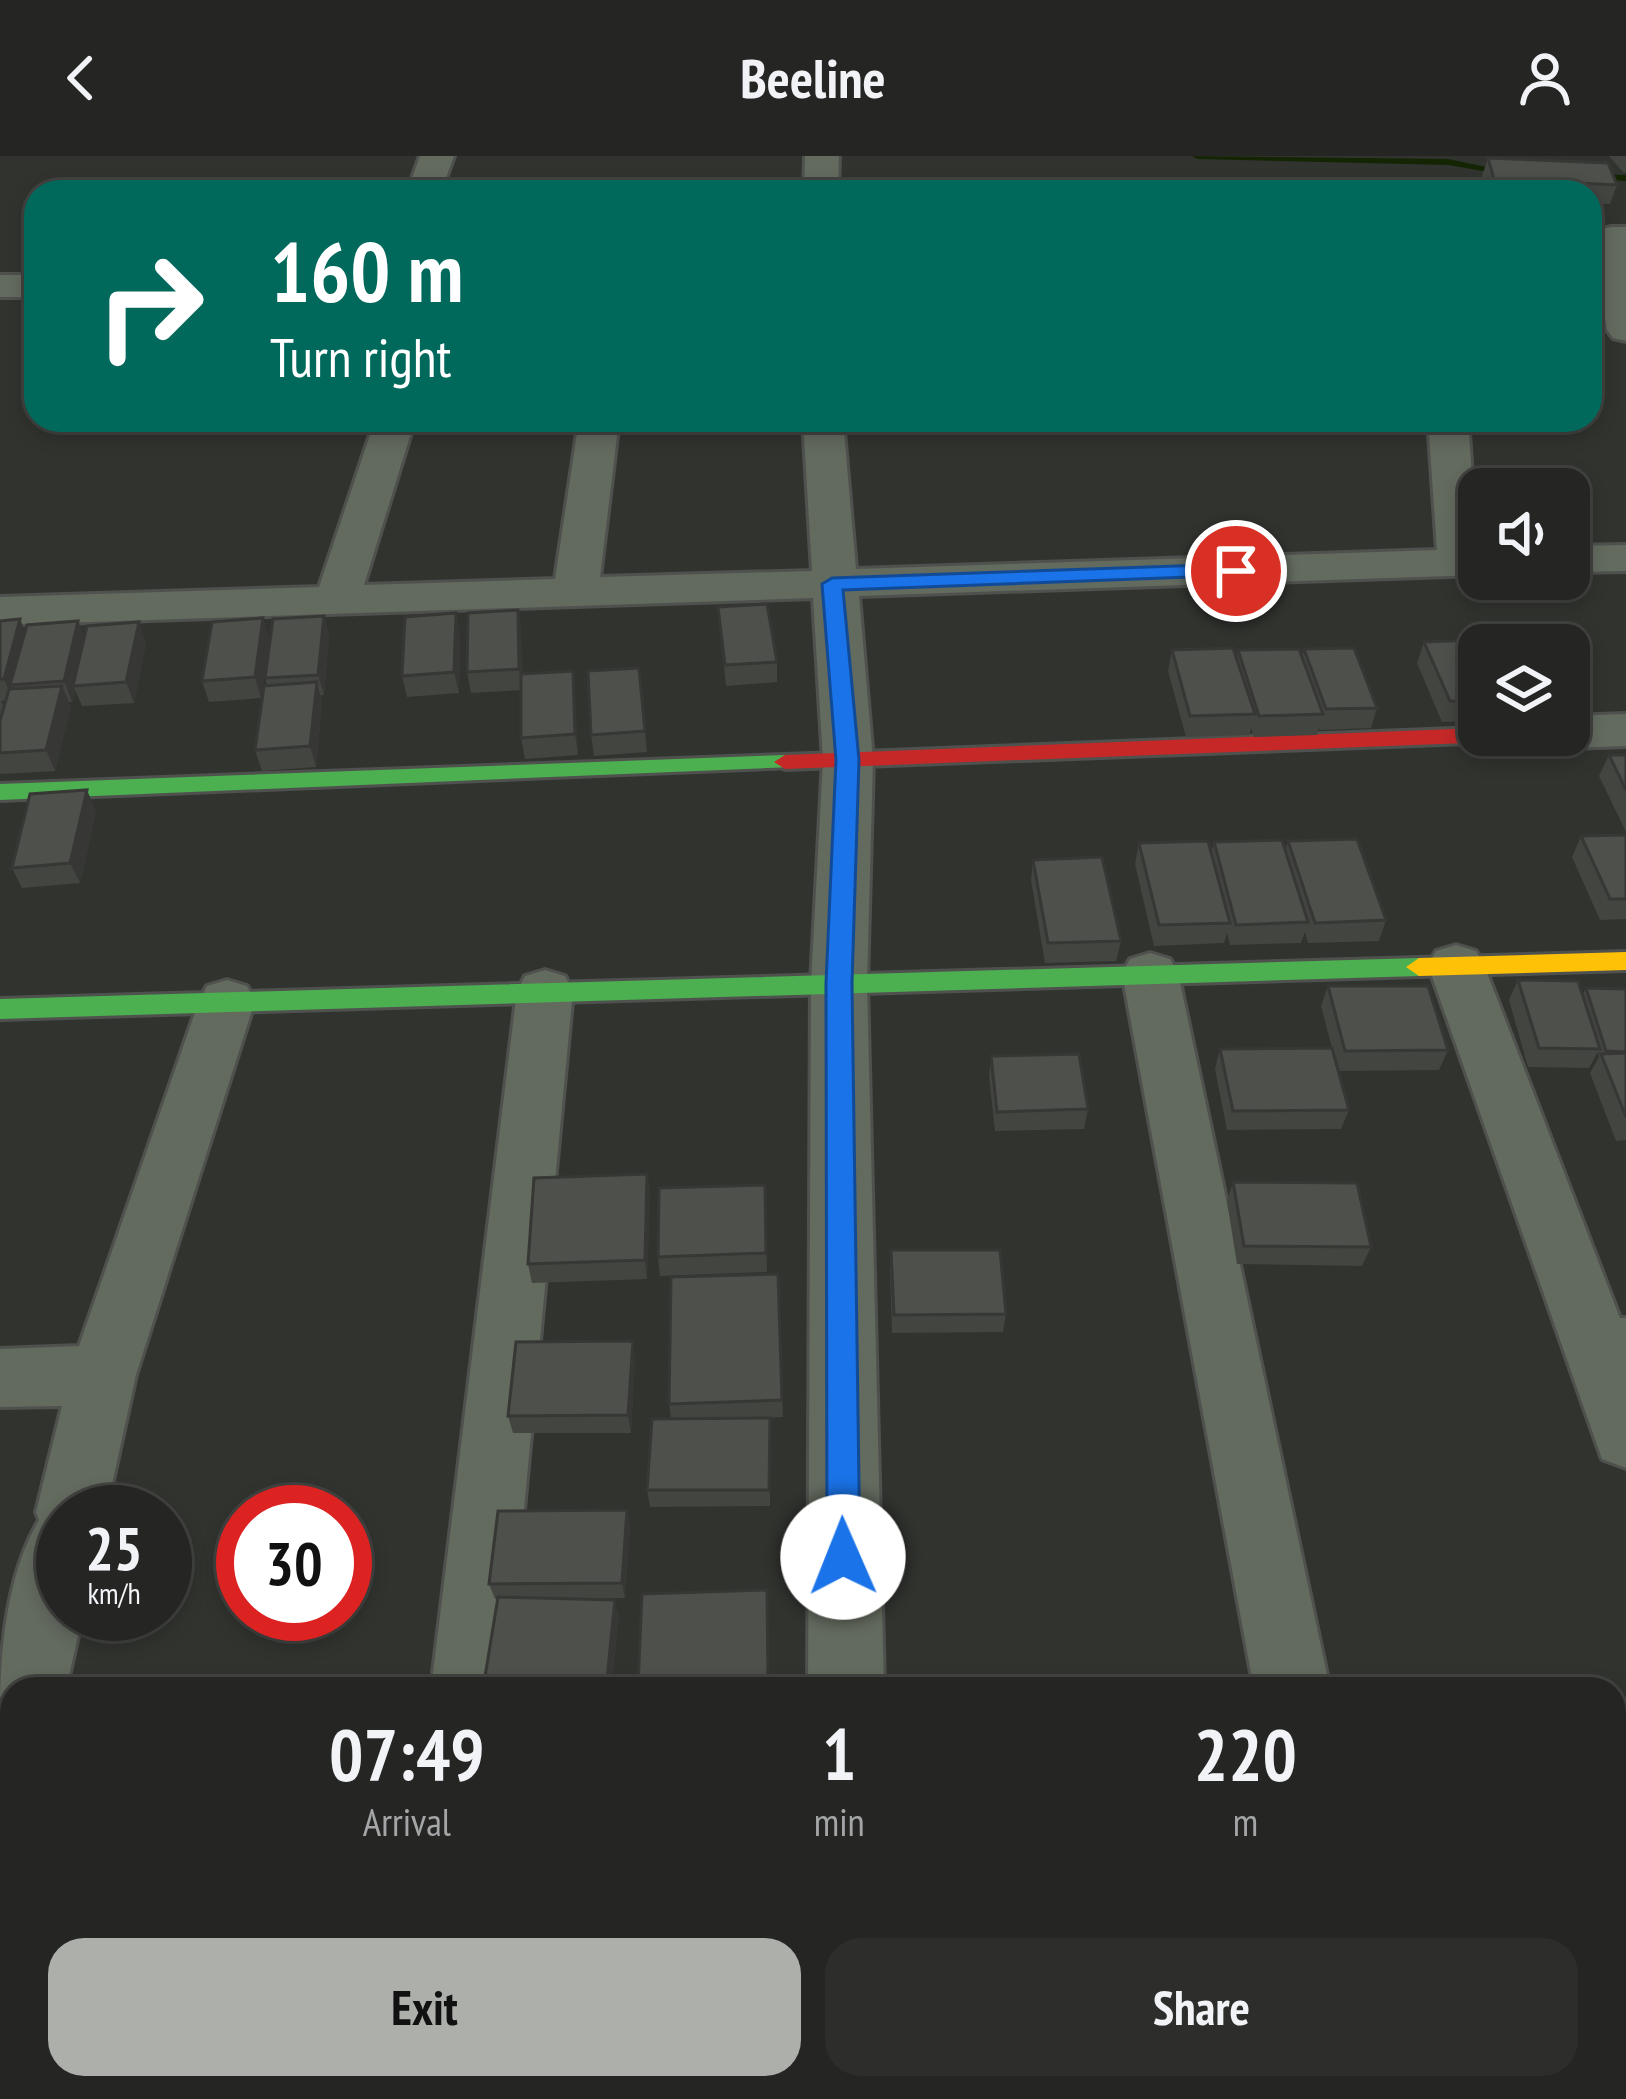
<!DOCTYPE html>
<html lang="en">
<head>
<meta charset="utf-8">
<style>
	body { margin:0; font-family:"PT Sans Narrow",sans-serif; background:#2d2e2b; color:#f1f3f6; height:100vh; display:flex; flex-direction:column; font-size:45px; white-space:nowrap }
	* { box-sizing:border-box; margin:0 }
	p { font-size:39px; color:#a3a5a6 }
	.icon { flex:none; width:66px; height:66px; fill:none; stroke:currentColor; stroke-width:2; stroke-linecap:round; stroke-linejoin:round }
	.map { position:relative; flex:1; overflow:hidden }
	.panel { position:absolute; left:0px; top:1521px; width:1626px; height:423px; display:flex; flex-direction:column; background:#252623; border-radius:36px 36px 0 0; box-shadow:0 6px 18px #0003,0 0 0 3px #424341 }
	.panel>* { flex:none }
	.hud { position:absolute; left:24px; top:24px; width:1578px; height:252px; border-radius:36px; box-shadow:0 6px 18px #0003,0 0 0 3px #424341; background:#00695c; color:#fff; overflow:hidden }
	.tools { position:absolute; left:1458px; top:312px; display:grid; gap:24px }
	.tools a { display:grid; place-items:center; width:132px; height:132px; border-radius:24px; background:#252623; box-shadow:0 6px 18px #0003,0 0 0 3px #424341; font-size:60px }
	.speed { position:absolute; left:36px; top:1329px; display:flex; gap:24px; font-size:60px; font-weight:700; text-align:center }
	.speed>* { display:grid; place-content:center; width:156px; height:156px; border-radius:50%; background:#252623; box-shadow:0 6px 18px #0003,0 0 0 3px #424341; line-height:1 }
	.speed small { font-size:30px; font-weight:400 }
	.speed .limit { border:18px solid #d22; background:#fff; color:#111 }
	.pin { position:absolute; display:grid; place-items:center; width:102px; height:102px; color:#fff; margin:-51px; border:6px solid #fff; border-radius:50%; box-shadow:0 3px 12px #0007 }
	.me { position:absolute; width:132px; margin:-66px; rotate:359deg; stroke-linejoin:round; filter:drop-shadow(0 0 9px #0008) }
	.turn { display:flex; align-items:center; gap:42px; height:252px; padding:0 48px; font-size:54px }
	.turn .icon { width:156px; height:156px; stroke-width:2.5 }
	.turn b { display:block; font-size:84px; line-height:102px }
	.eta { display:flex; justify-content:space-evenly; align-items:center; height:204px; text-align:center }
	.eta b { font-size:72px; font-weight:600; line-height:84px }
	.button { display:flex; gap:24px; margin-top:auto; padding:24px 48px }
	.button a { flex:1; height:138px; border-radius:36px; background:#acafaa; color:#111; font-size:48px; font-weight:600; line-height:138px; text-align:center }
	.button a+a { background:#2d2e2b; color:#f1f3f6 }
	header { display:flex; justify-content:space-between; align-items:center; height:156px; padding:0 48px; background:#252623; font-size:54px; font-weight:600 }
	.map>svg:first-child { display:block }
</style>
</head>
<body>
<header><svg class="icon" aria-label="back" viewBox="0 0 24 24"><path d="M15 5l-7 7 7 7"/></svg>Beeline<svg class="icon" aria-label="person" viewBox="0 0 24 24"><circle cx="12" cy="8" r="4"/><path d="M4 21q1-7 8-7t8 7"/></svg></header>
<div class="map">
<svg width="1626" height="1943" viewBox="0 0 1626 1943">
	<rect width="100%" height="100%" fill="#31332f"/>
	<g fill="none" stroke-linecap="round" stroke-linejoin="round">
		<!-- stream -->
		<path fill="#142504" fill-rule="evenodd" d="M1192,0L1448,3L1506,15L1501,18L1448,9L1197,3Z
			M1593,18L1626,19V25L1590,23L1588,21Z"/>
		<!-- street casing -->
		<g stroke="#4f514e" stroke-width="6">
			<path id="street" d="M420,0H454L441,36H407Z
				M805,0H839L838,36H804Z
				M1611,71H1626V185L1613,182L1607,174L1593,82L1598,74Z
				M0,119H36V141H0Z
				M375,264H415L364,429L555,423L579,264H619L600,421L812,415L803,264H843L856,413L1437,394L1428,264H1468L1479,419L859,440L873,604L867,827L884,1533H808L811,827L823,604L813,442L0,469V441L319,431Z
				M1626,389V415L1569,416V390Z
				M1626,558V590L1569,592L1552,587L1546,579H1569V560Z
				M1456,789L1476,795L1484,809L1620,1162H1626V1312L1602,1303L1428,809L1436,795Z
				M1150,797L1170,803L1178,817L1330,1533H1254L1122,817L1130,803Z
				M545,814L565,820L573,835L507,1533H431L517,835L525,820Z
				M227,824L247,830L255,845L136,1219L106,1356H63V1458H83L66,1533H12V1679L0,1684V1568L12,1564L0,1556C0,1494 7,1418 39,1364L36,1356L62,1250L0,1251V1193L79,1190L199,845L207,830Z
				M1614,1544H1626V1620H1614Z
				M370,1932H456L454,1943H368Z
				M805,1932H891V1943H805Z
				M1321,1932H1407L1409,1943H1323Z"/>
		</g>
		<!-- fast casing -->
		<g stroke="#4f514e" stroke-width="6">
			<path id="fast" d="M785,599L796,606L793,611L0,644V628Z
				M1419,802L1432,811L1419,820L0,863V843Z"/>
		</g>
		<!-- slow casing -->
		<g stroke="#4f514e" stroke-width="6">
			<path id="slow" d="M1626,796V814L1419,820L1406,811L1419,802Z"/>
		</g>
		<!-- jam casing -->
		<g stroke="#4f514e" stroke-width="6">
			<path id="jam" d="M1479,572V579H1504L1493,586L785,613L774,606L785,599Z"/>
		</g>
		<!-- street -->
		<use href="#street" fill="#636a5e" fill-rule="evenodd"/>
		<!-- fast -->
		<use href="#fast" fill="#4caf50" fill-rule="evenodd"/>
		<!-- slow -->
		<use href="#slow" fill="#ffc107" fill-rule="evenodd"/>
		<!-- jam -->
		<use href="#jam" fill="#c62828" fill-rule="evenodd"/>
	</g>
	<!-- wall -->
	<path fill="#434541" d="M1609,0H1626V16L1624,17Z
		M1488,2L1617,29L1610,48L1590,47V36H1486L1482,20Z
		M718,451L777,506V526L726,530Z
		M518,454L521,474L522,518L573,515L578,599L525,603L521,582V534L471,537L467,516Z
		M324,460L329,480L324,539H321L322,546L316,611L262,615L255,594L267,529L265,522Z
		M263,462L269,483L261,542L209,546L202,525Z
		M0,465L25,475L146,487L134,547L82,550L75,534L72,546H69L71,550L55,615L1,618L0,617V565L6,544L1,545L3,549L0,561Z
		M460,478L459,537L407,541L402,520Z
		M1424,486L1479,496V565L1442,566L1417,507Z
		M1304,493L1377,552L1371,572L1320,574L1319,572L1317,579L1254,581L1251,572L1250,579L1186,581L1168,515L1172,494L1237,502L1238,494L1302,500Z
		M639,512L647,596L594,600L591,579Z
		M1609,599H1626V676L1599,620Z
		M96,655L80,727L22,732L12,712Z
		M1626,679V763L1600,764L1572,701L1581,680Z
		M1288,685L1386,764L1379,785L1308,787L1305,776L1301,787L1230,789L1227,777L1224,787L1154,790L1135,708L1139,687L1211,697L1214,686L1285,695Z
		M1033,704L1121,785L1116,805L1045,807L1031,724Z
		M1518,824L1582,839L1586,832L1626,833V984L1616,985L1590,917L1599,901L1598,896L1589,912L1528,911L1509,844Z
		M1328,830L1448,894L1439,914L1338,915L1349,954L1341,973L1227,974L1215,913L1220,893L1332,892L1321,850Z
		M991,900L1088,953L1084,973L995,975L989,920Z
		M647,1018L650,1037L647,1123L532,1127L528,1108Z
		M1233,1026L1371,1091L1362,1110L1237,1108L1227,1045Z
		M765,1029L767,1116L660,1120L658,1101Z
		M891,1094L1006,1158L1003,1176L892,1177L890,1113Z
		M778,1118L783,1261L757,1262H770V1350L650,1351L647,1334L671,1263L669,1248Z
		M635,1202L631,1277H513L508,1260Z
		M627,1354L630,1370L625,1442L571,1443L619,1459L611,1533H483L498,1443H495L489,1428Z
		M767,1434L769,1533H639L638,1530Z
		M1614,1773H1626V1896H1614Z
		M1084,1932H1250L1252,1943H1085Z
		M1396,1932H1579L1581,1943H1399Z
		M1580,1932H1614L1626,1943H1583Z"/>
	<!-- shaded-wall -->
	<path fill="#373835" d="M518,454L521,474L522,533L519,513Z
		M456,457L460,478L459,537L454,516Z
		M324,460L329,480L324,539L318,519Z
		M263,462L269,483L261,542L255,521Z
		M20,463L29,484L10,529L15,538L13,544L4,523Z
		M78,465L87,486L73,530L75,534L72,546L64,525Z
		M139,466L146,487L134,547L126,526Z
		M573,515L575,535L578,599L575,578Z
		M317,526L322,546L316,611L310,590Z
		M62,530L71,550L55,615L46,594Z
		M87,634L96,655L80,727L70,707Z
		M647,1018L650,1037L647,1123L645,1104Z
		M633,1185L635,1202L631,1277L628,1259Z
		M627,1354L630,1370L625,1442L622,1427Z
		M615,1444L619,1459L611,1533H606Z
		M573,1932H579L578,1943H572Z"/>
	<!-- building -->
	<path fill="#4e504c" stroke="#373835" stroke-width="3" d="M1488,2L1608,7L1617,29L1494,23Z
		M767,448L777,506L725,509L718,451Z
		M518,454L519,513L467,516L468,457Z
		M456,457L454,516L402,520L405,461Z
		M324,460L318,519L265,522L273,463Z
		M263,462L255,521L202,525L212,466Z
		M20,463L4,523H0V465Z
		M78,465L64,525L10,529L27,469Z
		M139,466L126,526L73,530L87,470Z
		M1474,484L1479,496V545H1450L1424,486Z
		M1233,492L1255,558L1190,560L1172,494Z
		M1354,492L1377,552L1326,553L1304,493Z
		M1299,493L1323,558L1259,560L1238,494Z
		M639,512L645,575L591,579L588,515Z
		M573,515L575,578L521,582V518Z
		M317,526L310,590L255,594L264,530Z
		M62,530L46,594L0,597V565L9,533Z
		M1609,599H1626V634Z
		M87,634L70,707L12,712L30,638Z
		M1626,679V743H1610L1581,680Z
		M1357,683L1386,764L1315,767L1288,685Z
		M1282,684L1308,766L1236,769L1214,686Z
		M1208,685L1230,767L1159,769L1139,687Z
		M1102,701L1121,785L1048,787L1033,704Z
		M1518,824L1578,825L1600,893L1539,892Z
		M1328,830H1428L1448,894L1345,895Z
		M1586,832L1626,833V896L1606,895Z
		M1332,892L1349,954L1233,955L1220,893Z
		M1626,897V961L1601,898Z
		M1079,898L1088,953L997,956L991,900Z
		M647,1018L645,1104L528,1108L534,1022Z
		M1233,1026L1357,1027L1371,1091L1244,1090Z
		M765,1029L766,1097L658,1101L659,1032Z
		M891,1094H1000L1006,1158L894,1159Z
		M778,1118L782,1244L669,1248L671,1121Z
		M633,1185L628,1259L508,1260L516,1186Z
		M770,1262L769,1334H647L652,1263Z
		M627,1354L622,1427L489,1428L498,1355Z
		M767,1434L768,1526L638,1530L642,1438Z
		M498,1441L615,1444L606,1533H483Z
		M1614,1773H1626V1887H1614Z
		M1614,1907H1626V1943H1601L1598,1932H1614Z
		M426,1932H573L572,1943H425Z
		M612,1932H771L770,1943H611Z
		M1091,1932H1250L1252,1943H1092Z
		M1411,1932H1579L1581,1943H1413Z"/>
	<!-- route -->
	<path fill="#1a73e8" stroke="#114b97" stroke-width="3" d="M1236,408L1243,410V419L843,434L859,604L852,827L860,1401L855,1412L843,1416L832,1412L827,1401L826,827L836,604L822,428L832,422Z"/>
</svg>
<div class="tools">
<a><svg class="icon" aria-label="sound" viewBox="0 0 24 24"><path d="M4 9h4l5-4v14l-5-4H4zM17 9q2 3 0 6"/></svg></a>
<a><svg class="icon" aria-label="layers" viewBox="0 0 24 24"><path d="M12 4l9 5-9 5-9-5zM3 14l9 5 9-5"/></svg></a>
</div>
<div class="speed"><div>25<small>km/h</small></div><div class="limit">30</div></div>
<div class="pin" style="left:1236px;top:415px;background:#d93025"><svg class="icon" aria-label="arrive" viewBox="0 0 24 24"><path d="M6 21V4h12l-3 4 3 4H6"/></svg></div>
<svg class="me" style="left:843px;top:1401px" viewBox="-20 -20 40 40"><circle r="19" fill="#fff"/><path d="M0-13L10 11 0 6-10 11z" fill="#1a73e8"/></svg>
<div class="hud">
<div class="turn"><svg class="icon" aria-label="right" viewBox="0 0 24 24"><path d="M7 20v-9h11M14 6l5 5-5 5"/></svg><div><b>160 m</b>Turn right</div></div>
</div>
<section class="panel">
<div class="eta">
<div><b>07:49</b><p>Arrival</p></div>
<div><b>1</b><p>min</p></div>
<div><b>220</b><p>m</p></div>
</div>
<div class="button"><a>Exit</a><a>Share</a></div>
</section>
</div>
</body>
</html>
